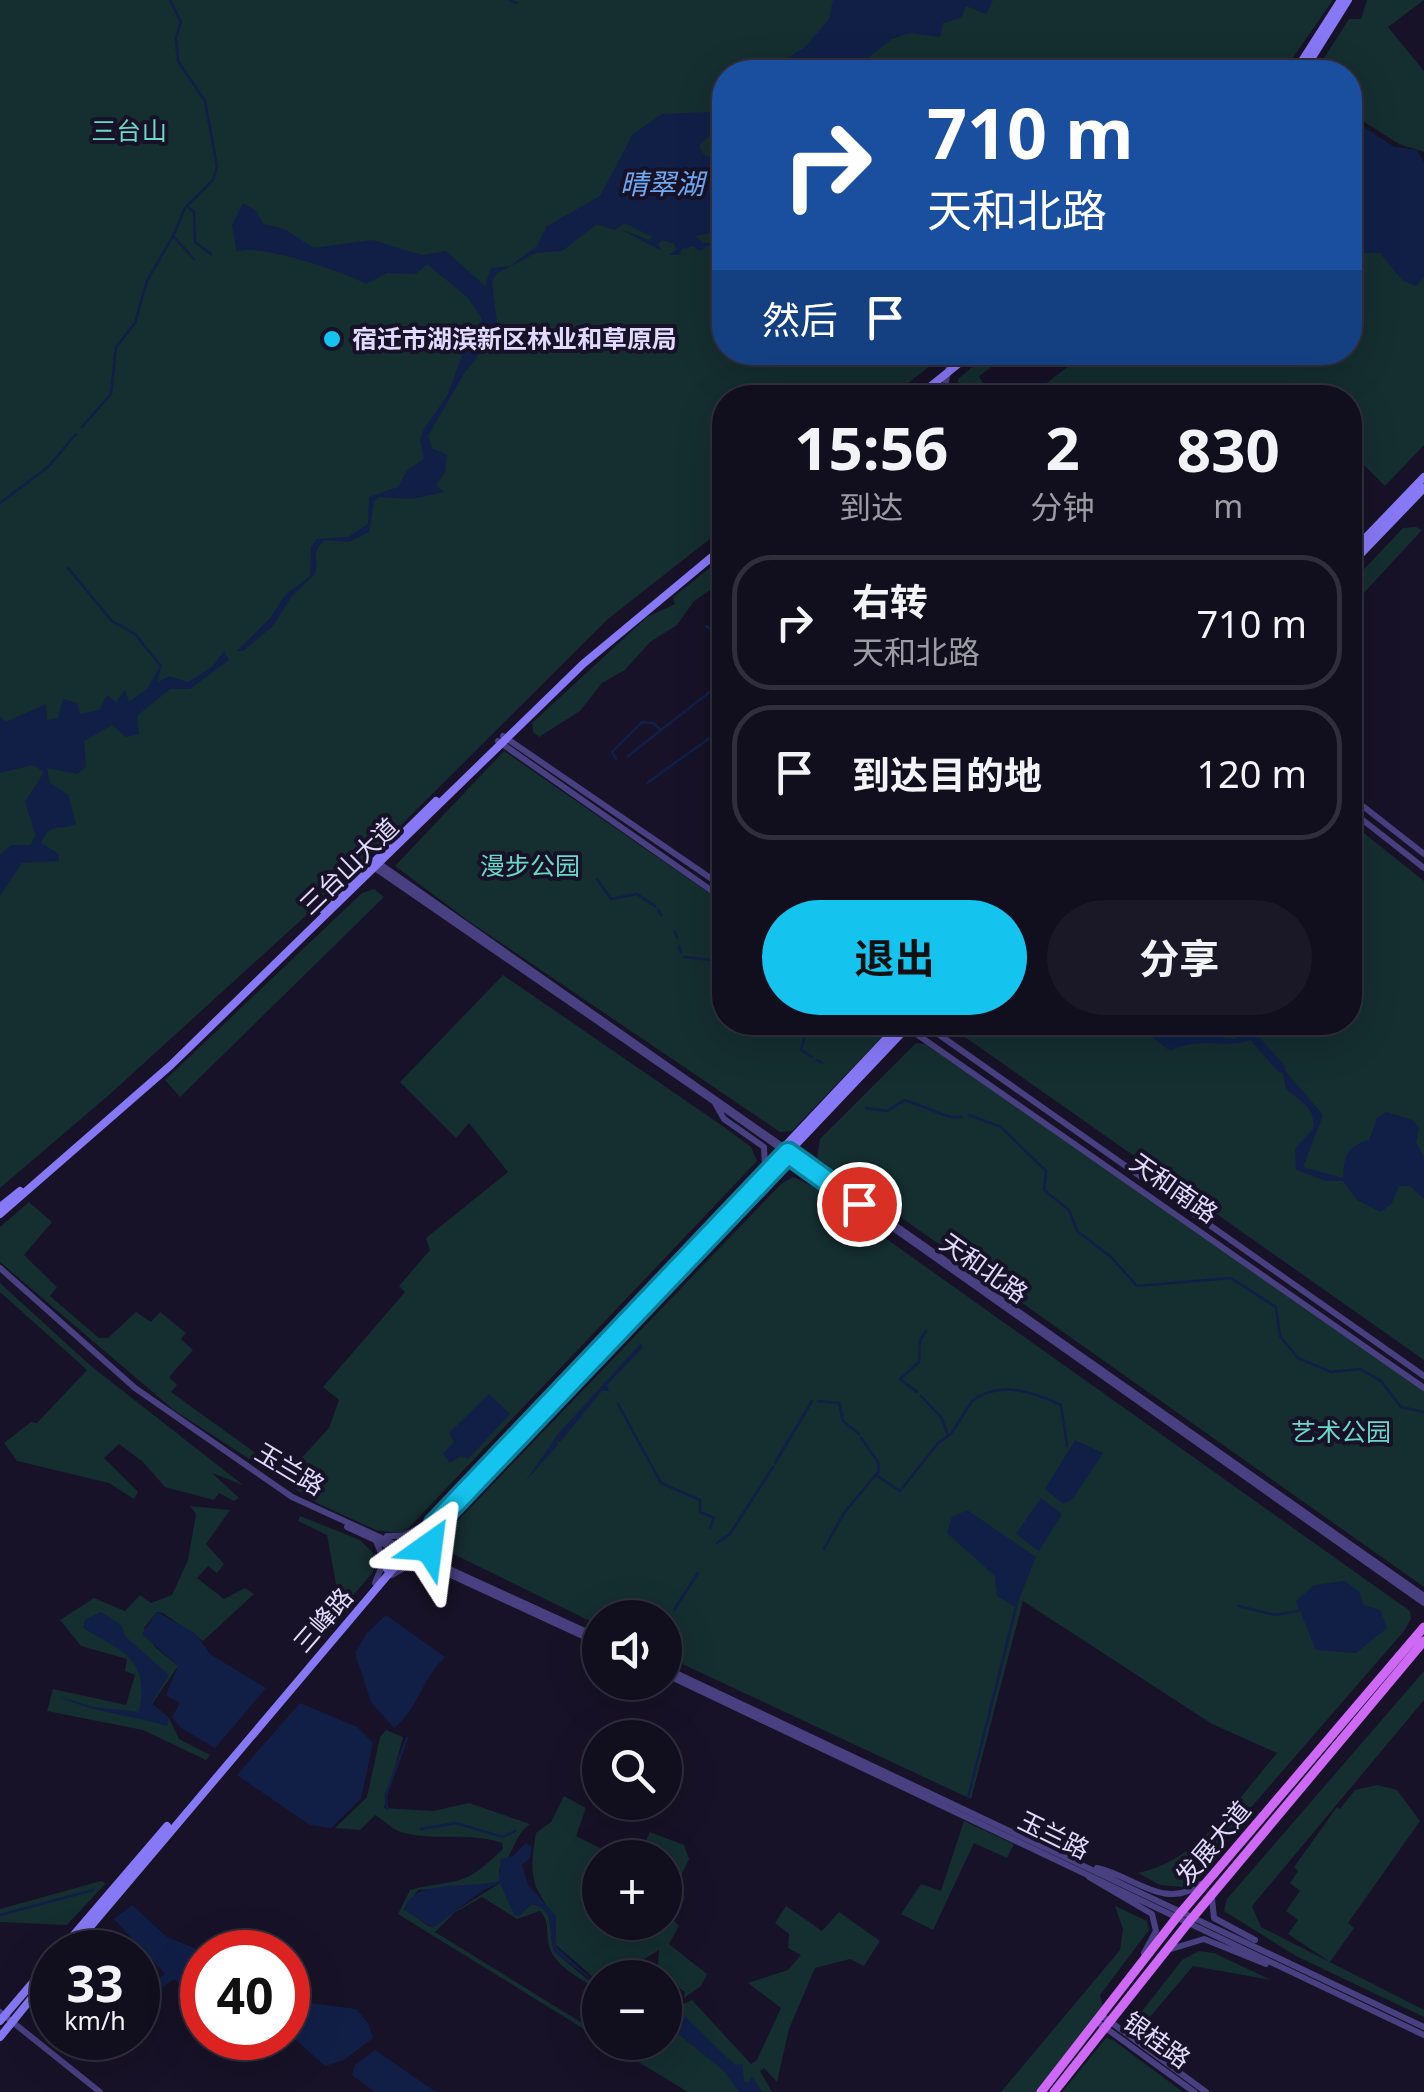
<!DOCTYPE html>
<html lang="zh">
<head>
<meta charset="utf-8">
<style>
	body { margin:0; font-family:"Noto Sans","Noto Sans SC",sans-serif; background:#1a1726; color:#f1f3f6; height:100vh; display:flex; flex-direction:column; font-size:38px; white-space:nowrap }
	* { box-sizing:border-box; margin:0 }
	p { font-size:32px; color:#9c9ca4 }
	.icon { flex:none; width:55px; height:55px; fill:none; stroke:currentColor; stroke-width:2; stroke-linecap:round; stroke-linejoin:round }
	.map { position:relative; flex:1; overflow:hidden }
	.panel { position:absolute; left:712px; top:385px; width:650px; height:650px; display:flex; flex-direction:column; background:#110e1d; border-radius:40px; box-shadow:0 10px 40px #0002,0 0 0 2px #302e3b }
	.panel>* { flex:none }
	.hud { position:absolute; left:712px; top:60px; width:650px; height:305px; border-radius:40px; box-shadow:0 10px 40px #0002,0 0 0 2px #302e3b; background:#1a4fa0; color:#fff; overflow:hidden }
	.buttons { position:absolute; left:582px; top:1600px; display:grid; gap:20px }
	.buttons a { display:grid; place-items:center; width:100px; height:100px; border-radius:50%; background:#110e1d; box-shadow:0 10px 40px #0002,0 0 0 2px #302e3b; font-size:50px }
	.speed { position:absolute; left:30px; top:1930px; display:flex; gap:20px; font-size:50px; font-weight:700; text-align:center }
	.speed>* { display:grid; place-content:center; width:130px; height:130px; border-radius:50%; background:#110e1d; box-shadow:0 10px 40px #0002,0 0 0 2px #302e3b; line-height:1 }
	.speed small { font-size:25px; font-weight:400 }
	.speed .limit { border:15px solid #d22; background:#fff; color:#111 }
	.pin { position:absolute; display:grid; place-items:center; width:85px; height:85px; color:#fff; margin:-42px; border:5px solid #fff; border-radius:50%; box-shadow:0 2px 10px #0007 }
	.me { position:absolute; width:110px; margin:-55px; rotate:31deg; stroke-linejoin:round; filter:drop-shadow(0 0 8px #0008) }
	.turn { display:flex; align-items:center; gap:35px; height:210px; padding:0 50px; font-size:45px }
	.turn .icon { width:130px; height:130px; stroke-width:2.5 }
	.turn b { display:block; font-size:70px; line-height:85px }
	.then { display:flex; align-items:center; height:95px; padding:0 50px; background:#0003; gap:20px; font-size:38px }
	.eta { display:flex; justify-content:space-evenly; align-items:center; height:170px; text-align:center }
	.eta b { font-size:60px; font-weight:700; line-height:70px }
	.primary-button { display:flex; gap:20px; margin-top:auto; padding:20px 50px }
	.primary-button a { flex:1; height:115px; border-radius:60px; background:#14c3ee; color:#111; font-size:40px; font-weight:700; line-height:115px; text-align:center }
	.primary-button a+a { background:#1a1726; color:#f1f3f6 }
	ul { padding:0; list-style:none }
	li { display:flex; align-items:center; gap:30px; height:135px; margin:0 20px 15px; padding:0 30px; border:5px solid #302e3b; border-radius:40px }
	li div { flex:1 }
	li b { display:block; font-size:38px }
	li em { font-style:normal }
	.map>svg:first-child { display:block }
</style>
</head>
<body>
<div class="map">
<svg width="1424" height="2092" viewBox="0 0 1424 2092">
	<rect width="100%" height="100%" fill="#171227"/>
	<!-- green -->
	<path fill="#152e30" d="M0,0H1333L1283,72H725V352L947,353L890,397L725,398V527L608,619L356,870L109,1095L0,1188Z
		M1367,0H1424L1388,27L1424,71V152L1399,144L1350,113V72H1315L1349,19H1361Z
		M1350,118L1394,147L1417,150L1424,163V445L1385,486L1350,451V398L1296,397L1283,384L1272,397L1062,398L1044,385L1086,353L1350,352Z
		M990,352L1011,353L979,376L990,397H958V379Z
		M1416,527L1422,530L1350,608V584L1403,528Z
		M725,556V580L694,601L677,625L650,642L625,670L602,683L580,711L539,737L533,732L532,723L647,617L675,604L673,597Z
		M504,751L725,904V1022H887L883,1036L792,1131L780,1132L470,922L395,866Z
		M1350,822L1424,881V1360L945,1023L1350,1022Z
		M374,889L384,897L180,1097L165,1080L362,893Z
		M503,975L724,1127L751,1147L757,1161L403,1534L376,1530L319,1504L175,1411L0,1262V1227L29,1202L52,1222L24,1255L57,1287L50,1296L99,1338H108L136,1312L151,1322L160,1312L186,1333L181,1339L193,1350L169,1377L177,1385L171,1392L286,1475L329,1428L339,1400L323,1387L405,1292L399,1286L430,1250L426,1238L508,1172L469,1123L456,1138L400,1082Z
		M916,1043L925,1044L997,1091L1424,1390V1587L817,1158L820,1139Z
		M793,1177L812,1186L1410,1611L1411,1619L1404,1631L1182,1887L1160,1885L1138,1873C1200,1860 1236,1801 1277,1753L1212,1724L1023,1601L971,1799L665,1656V1618H600V1626L441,1548L443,1536L781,1184Z
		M0,1283L91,1366L243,1485L212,1473L239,1498L234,1501L219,1493L214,1500L165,1487L143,1462L119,1444L104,1458L138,1492L134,1499L109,1483L17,1461L4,1443L31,1422L37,1423L87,1370L0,1292Z
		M190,1506L230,1510L206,1544L224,1564L217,1573L208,1566L197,1578L224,1599L245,1588L254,1594L203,1641L163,1613L157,1612L144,1628L155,1647L178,1666L152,1704L169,1718L179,1739L210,1755L206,1760L143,1730L47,1711L53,1689L126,1705L135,1675L125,1671L127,1659L81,1646L60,1620L94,1598L125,1611L140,1595L151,1603L172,1595L188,1560L196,1514Z
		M300,1516L360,1540L377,1557L373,1572L317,1638L311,1634L339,1601L327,1535L298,1521Z
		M1424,1671V1700L1252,1906L1261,1927L1424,2010V2017L1296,1956L1224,1911L1227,1899Z
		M386,1730L403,1737L384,1808L433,1811L469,1803L530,1824C514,1835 513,1856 499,1870L500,1881C473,1889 447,1888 418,1890L404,1909L430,1927L500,1883L519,1916L531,1904C559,1909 546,1934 555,1952L600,1990C584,1982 556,1966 550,1949C545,1935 551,1923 540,1911L517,1919L482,1897L454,1913L435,1932L600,2034V2039L398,1914L410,1890C461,1877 460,1890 503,1849L502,1843C468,1831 435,1842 401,1832C391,1829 384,1820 375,1815L360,1830L335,1828L367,1797L380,1737Z
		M1377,1785L1397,1790L1420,1821L1348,1923L1354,1928L1330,1962L1288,1934L1298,1920L1286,1911L1300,1891L1290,1883L1298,1871L1294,1867L1337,1807L1340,1809L1355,1790Z
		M564,1796L586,1808L576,1836L618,1857L600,1858V1922H665V1858L639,1857L650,1832L684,1845L689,1859L674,1890L685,1897L674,1921L679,1926L669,1944L707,1974L701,1986L684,1998L685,1992L665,1978L657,1977L659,1950L643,1960L650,1971L647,1977L600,1978V1983L556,1945C557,1919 550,1913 538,1891C529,1874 533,1851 536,1833L551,1822Z
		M964,1821L1014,1844L1007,1858L974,1843L933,1930L901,1914L921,1884L941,1891Z
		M101,1881L106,1883L67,1925L0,1922V1909Z
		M786,1906L822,1931L839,1912L880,1941L864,1966L850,1959L815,1968L789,2029L777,2082L764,2068L760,2071L772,2092H688L607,2043L629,2051L637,2043L665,2042V2013L692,2000L751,2064L757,2060L781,2008L748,1983L788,1970L801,1955L788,1948L789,1934L775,1923Z
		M1115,1906L1147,1921L1149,1930L1100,1995L1103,2007L1036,2092H1001L1120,1950L1123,1929Z
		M1199,1951L1214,1953L1271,1980L1193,1966L1139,2030L1132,2024L1182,1960Z
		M1106,2038L1113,2040L1183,2092H1062Z"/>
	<!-- water -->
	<path fill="#111f47" d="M833,0H993L986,14L966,6L961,18L943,23L940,37L909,33L892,39L850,72H766L805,47L829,19Z
		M725,103V119L699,146L704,155L725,162V229L716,239L713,232L696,236L703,243H714L699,251L693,246L682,249L679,255H669L677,249L674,244L662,240L658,244L662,251L620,229L649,240L653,237L624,223L615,230L597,224L562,251L536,253L497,273L492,281L498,331L465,372L428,436L432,448L447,455L445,472L436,485L444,492L412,499L379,497L374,501L369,532L349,542L325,540C309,553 320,558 315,574L292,596L273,626L243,651H237L271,617L284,596L310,576L311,547L317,539L348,537L368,524L369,497L398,487L407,470L424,459L420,440L424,429L447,396L466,345L482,319L467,297L427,264L416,274L387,273L366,284C348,273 255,242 237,252L232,225L243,203L256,211L264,224L284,229L314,248L372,240L422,255L446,251L485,286L491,268L510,266L537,246L547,226L600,196L633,134L662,114L712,112Z
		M1350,118L1394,147L1417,150L1424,163V277L1416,286L1402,280L1380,253H1350Z
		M224,651L229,660L190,689H170L137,716L139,734L126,737L112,725L84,741L86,767L77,774L47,768L50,783L68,795L76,824C60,831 49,822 41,843L59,854V861L22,863L0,896V855L11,845H30L36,836L25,802L44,772L33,765L0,773V716L6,722L46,704L47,720L58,718L63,699L77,703L80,714L99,710L107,695L116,702L125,690L129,702L147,689L162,663L157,683L169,676L188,682L212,667Z
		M1110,1023H1197L1189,1033L1236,1039L1238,1034L1209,1023H1274C1243,1061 1208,1031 1170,1051L1145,1032L1111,1029L1106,1026Z
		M1282,1067L1323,1115L1303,1167L1343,1178C1345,1158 1343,1148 1369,1140L1377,1118L1386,1112L1413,1120L1419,1128L1416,1142L1424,1157V1199L1410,1186H1399L1392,1203L1381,1212L1357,1200L1343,1181H1326L1296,1170L1295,1149L1313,1129C1316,1108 1301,1102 1286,1089Z
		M641,1343L643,1347L607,1385L609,1391H602L560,1442L556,1441L558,1445L525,1482L558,1434Z
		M489,1394L510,1414L468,1459L461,1456L450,1463L443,1454L454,1442L449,1433Z
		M1075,1440L1103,1453L1073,1499L1063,1504L1045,1489Z
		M1041,1498L1062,1514L1039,1551L1016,1534Z
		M967,1510L1036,1557L1016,1607L997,1596L995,1576L947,1533L952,1517Z
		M1345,1581L1359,1592L1364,1605L1380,1610L1387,1628L1356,1653L1316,1650L1296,1601L1314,1585Z
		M101,1612L122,1626L125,1636L169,1675L151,1704L169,1718L167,1726C131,1715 93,1713 58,1696L93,1707L139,1712C150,1661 125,1652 83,1628L85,1620Z
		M157,1612L195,1633L210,1654L266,1688L215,1748L181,1728L172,1717L180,1703L166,1695L178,1666L142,1634Z
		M386,1615L445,1657C423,1677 417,1711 394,1728L371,1702L355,1653L367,1633Z
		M300,1703L357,1727L373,1743L361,1799L331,1828L310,1825L237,1775Z
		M526,1843L532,1847L530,1858L522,1865L528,1885L556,1916V1946L600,1987L555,1952C546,1934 559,1909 531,1904L519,1916L514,1914L500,1883L483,1890L433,1928L405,1910C409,1878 475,1889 499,1881L501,1859L513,1856Z
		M132,1905L167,1937L204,1952L202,1999L174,1979L138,2004V1994L165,1974L114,1919Z
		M288,2000L356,2009L368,2023L373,2038L344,2060L325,2066L288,2033Z
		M679,2011L735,2065L742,2064L744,2081L748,2083L752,2076L762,2092H739L723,2070L668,2026L669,2014Z
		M375,2050L436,2092H375L352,2075L355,2065Z"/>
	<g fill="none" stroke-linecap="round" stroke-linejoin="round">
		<!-- stream -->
		<path stroke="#111f47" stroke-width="2.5" d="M170,0L181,22L176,38L178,61L205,101L217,166L213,180L187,206L194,212L195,242L211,254
			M510,0L516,3
			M185,208L173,236L194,259
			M82,427L111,394L116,347L135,323L147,281L173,236
			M0,503L48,467L76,434
			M68,568L112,621L135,634L160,665
			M706,626L725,638
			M628,756L725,680
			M616,759L612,752L642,722L653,723L661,730
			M647,783L725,727
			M597,879L611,899L637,894L655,906
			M658,910L661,915
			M675,932L677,937
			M679,946L681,953
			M684,957L710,960L725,970
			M807,1022V1026
			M806,1031L801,1050L812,1057
			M817,1060L822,1063
			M866,1108L887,1111L905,1100L950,1117H961
			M969,1115L1001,1127L1046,1171L1044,1190L1069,1210L1077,1231L1111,1257L1137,1286L1231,1278L1276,1307L1280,1336L1298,1358L1331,1372L1360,1369L1381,1381L1401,1407L1424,1412
			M917,1392L900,1379L919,1362L920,1340L926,1331
			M921,1396L941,1417L948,1435
			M818,1401L839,1403L843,1421L859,1434
			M618,1404L661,1483L700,1500V1512L714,1518L710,1528
			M775,1463L812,1401
			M876,1475L900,1491L938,1443L951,1434L972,1401C1000,1380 1033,1392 1061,1405L1067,1446
			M717,1543L730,1534L773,1467
			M824,1549L844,1513L879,1471L878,1462L861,1438
			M1238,1606L1275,1615L1298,1611
			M674,1610L698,1573
			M968,1798L1016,1607
			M387,1809L386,1795L407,1738
			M421,1829L456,1823L503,1837L515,1831
			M0,1915L93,1890"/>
		<!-- river -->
		<path stroke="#111f47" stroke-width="9" d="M1255,1039L1281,1068"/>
		<!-- tertiary -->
		<path stroke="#494082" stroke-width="6" d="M943,398L949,365
			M503,736L725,888
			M498,741L725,900
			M1350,796L1424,854
			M1350,810L1424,868
			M377,862L1424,1596
			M372,866L709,1098L1424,1603
			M921,1022L1424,1376
			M905,1026L1424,1388
			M715,1103L724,1119L764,1147L765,1166
			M0,1268L135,1388L292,1497L600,1638
			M347,1527L600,1644
			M433,1529L429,1547L436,1559
			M387,1536H403L426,1524
			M392,1575L406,1567H432
			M375,1583L384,1561L376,1541
			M665,1668L1424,2027
			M665,1674L1424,2035
			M1097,1868C1134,1876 1164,1911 1201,1884
			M1089,1877L1152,1914L1156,1931L1144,1953
			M1212,1899L1214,1918L1255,1940
			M1171,1949L1204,1939L1266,1964
			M0,2012L100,2092
			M1101,2015L1206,2092
			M1096,2021L1194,2092"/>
		<!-- secondary -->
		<path stroke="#8778f5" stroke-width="8" d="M1295,72L1341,0
			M1303,72L1348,0
			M916,398L973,352
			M1350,554L1424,477
			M1350,565L1424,488
			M324,911L436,801
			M0,1207L20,1191
			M0,1214L171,1065L583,664L725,546
			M387,1569L902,1022
			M59,1952L167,1826
			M69,1952L392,1570L912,1022
			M0,2021L52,1960
			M0,2037L52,1973"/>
		<!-- primary -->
		<path stroke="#cd69f4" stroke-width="9" d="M1041,2092L1177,1917L1424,1627
			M1054,2092L1188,1923L1424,1641"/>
	</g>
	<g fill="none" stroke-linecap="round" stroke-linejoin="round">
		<!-- route casing -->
		<g stroke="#0d7f9b" stroke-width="25">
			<path id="route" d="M429,1547L435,1524L788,1153L859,1204"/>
		</g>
		<!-- route -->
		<use href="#route" stroke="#14c3ee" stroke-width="18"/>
	</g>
	<!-- markers -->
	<circle fill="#14c3ee" stroke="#171227" stroke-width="4" cx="332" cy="339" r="10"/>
	<g text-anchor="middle" stroke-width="8" stroke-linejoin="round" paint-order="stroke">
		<!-- park labels -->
		<g font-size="25" fill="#6ad8c7" stroke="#171227">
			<text x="129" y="140">三台山</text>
			<text x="530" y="875">漫步公园</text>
			<text x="1341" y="1441">艺术公园</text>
		</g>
		<!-- poi labels -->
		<g font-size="25" font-weight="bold" fill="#e1dafc" stroke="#171227" text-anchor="start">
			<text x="352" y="348">宿迁市湖滨新区林业和草原局</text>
		</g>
		<!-- street labels -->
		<g font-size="25" fill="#e1dafc" stroke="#171227">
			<text transform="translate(349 866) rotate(-44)" y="9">三台山大道</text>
			<text transform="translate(1174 1188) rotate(35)" y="9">天和南路</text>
			<text transform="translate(984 1268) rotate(35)" y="9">天和北路</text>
			<text transform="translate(290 1469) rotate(31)" y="9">玉兰路</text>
			<text transform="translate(323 1620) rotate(-49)" y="9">三峰路</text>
			<text transform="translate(1054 1835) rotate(26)" y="9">玉兰路</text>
			<text transform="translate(1213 1843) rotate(-50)" y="9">发展大道</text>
			<text transform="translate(1157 2040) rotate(36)" y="9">银桂路</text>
		</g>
		<!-- water labels -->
		<g font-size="28" font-style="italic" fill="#70aaf5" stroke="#171227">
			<text x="662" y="194">晴翠湖</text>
		</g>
	</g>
</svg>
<div class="buttons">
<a><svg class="icon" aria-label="sound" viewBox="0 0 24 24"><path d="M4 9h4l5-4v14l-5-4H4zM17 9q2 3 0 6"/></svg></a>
<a><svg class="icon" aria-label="search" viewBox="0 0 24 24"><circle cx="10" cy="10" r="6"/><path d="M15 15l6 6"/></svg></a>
<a>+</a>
<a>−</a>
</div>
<div class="speed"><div>33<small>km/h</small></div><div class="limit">40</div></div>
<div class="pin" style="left:859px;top:1204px;background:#d93025"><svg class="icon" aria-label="arrive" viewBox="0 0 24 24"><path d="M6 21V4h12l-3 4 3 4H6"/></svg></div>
<svg class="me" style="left:429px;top:1547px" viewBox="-20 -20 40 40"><path d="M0-17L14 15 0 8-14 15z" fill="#14c3ee" stroke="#fff" stroke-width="4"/></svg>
<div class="hud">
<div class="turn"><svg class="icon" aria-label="right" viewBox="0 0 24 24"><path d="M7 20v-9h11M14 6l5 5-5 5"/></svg><div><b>710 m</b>天和北路</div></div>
<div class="then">然后<svg class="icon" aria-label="arrive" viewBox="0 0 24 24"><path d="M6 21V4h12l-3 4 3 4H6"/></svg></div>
</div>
<section class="panel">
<div class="eta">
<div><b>15:56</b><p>到达</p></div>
<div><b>2</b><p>分钟</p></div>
<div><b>830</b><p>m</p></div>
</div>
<ul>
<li><svg class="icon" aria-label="right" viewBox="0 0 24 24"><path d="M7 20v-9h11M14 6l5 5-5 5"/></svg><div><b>右转</b><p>天和北路</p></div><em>710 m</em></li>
<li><svg class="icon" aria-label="arrive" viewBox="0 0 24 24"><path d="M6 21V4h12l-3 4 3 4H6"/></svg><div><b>到达目的地</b></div><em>120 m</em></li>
</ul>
<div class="primary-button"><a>退出</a><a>分享</a></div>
</section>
</div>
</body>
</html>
